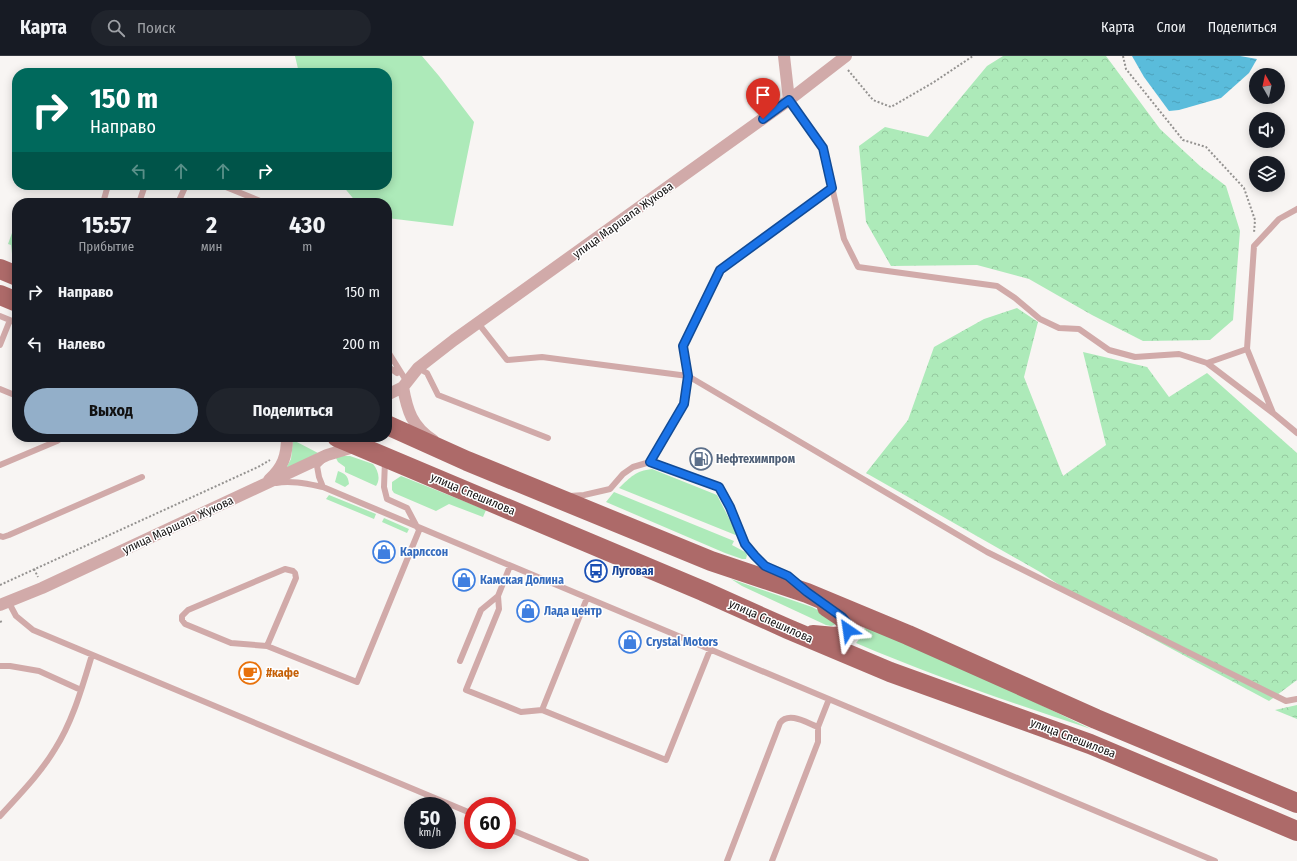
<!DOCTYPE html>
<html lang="ru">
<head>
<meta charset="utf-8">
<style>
	body { margin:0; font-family:"Fira Sans Condensed",sans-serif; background:#20242c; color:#f1f3f6; height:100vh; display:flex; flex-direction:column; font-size:15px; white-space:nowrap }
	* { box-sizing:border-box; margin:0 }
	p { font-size:13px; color:#9ea1a6 }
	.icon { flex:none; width:22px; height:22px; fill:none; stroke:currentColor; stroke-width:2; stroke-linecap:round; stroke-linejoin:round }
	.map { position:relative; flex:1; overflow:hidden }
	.drawer { position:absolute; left:12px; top:142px; width:380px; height:244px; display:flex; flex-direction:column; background:#171b24; border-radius:16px; box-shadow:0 2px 10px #0003 }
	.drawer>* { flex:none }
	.hud { position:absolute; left:12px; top:12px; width:380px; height:122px; border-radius:16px; box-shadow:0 2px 10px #0003; background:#00695c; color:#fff; overflow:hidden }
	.needle { width:26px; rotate:351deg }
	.tools { position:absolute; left:1249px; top:12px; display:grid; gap:8px }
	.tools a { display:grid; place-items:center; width:36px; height:36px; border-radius:50%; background:#171b24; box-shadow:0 2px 10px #0003; font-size:20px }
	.speed { position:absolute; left:404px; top:741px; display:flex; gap:8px; font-size:20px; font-weight:700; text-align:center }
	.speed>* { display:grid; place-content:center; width:52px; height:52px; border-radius:50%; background:#171b24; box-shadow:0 2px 10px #0003; line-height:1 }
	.speed small { font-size:10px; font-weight:400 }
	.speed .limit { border:6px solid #d22; background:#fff; color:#111 }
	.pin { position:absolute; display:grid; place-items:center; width:34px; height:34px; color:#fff; margin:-41px -17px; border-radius:50% 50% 50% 0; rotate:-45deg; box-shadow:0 0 4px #0007 }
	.pin .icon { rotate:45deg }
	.me { position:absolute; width:44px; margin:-22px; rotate:328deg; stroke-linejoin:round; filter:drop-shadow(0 0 3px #0008) }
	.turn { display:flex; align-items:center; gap:14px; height:84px; padding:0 12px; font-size:18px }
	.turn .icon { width:52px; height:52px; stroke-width:2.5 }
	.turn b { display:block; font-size:28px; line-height:34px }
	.lanes { display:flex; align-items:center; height:38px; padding:0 12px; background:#0003; justify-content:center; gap:20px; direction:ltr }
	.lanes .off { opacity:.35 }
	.eta { display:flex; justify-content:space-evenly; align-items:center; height:68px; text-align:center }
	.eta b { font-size:24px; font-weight:700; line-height:28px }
	.action { display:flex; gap:8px; margin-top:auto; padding:8px 12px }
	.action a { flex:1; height:46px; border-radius:24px; background:#93afc9; color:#111; font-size:16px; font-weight:700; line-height:46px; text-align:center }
	.action a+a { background:#20242c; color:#f1f3f6 }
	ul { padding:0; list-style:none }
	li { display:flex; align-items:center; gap:12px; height:52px; padding:0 12px }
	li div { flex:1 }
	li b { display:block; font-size:15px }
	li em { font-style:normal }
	header { display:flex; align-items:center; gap:24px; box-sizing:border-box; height:56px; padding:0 20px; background:#171b24; border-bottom:1px solid #363941 }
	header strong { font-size:19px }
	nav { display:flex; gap:22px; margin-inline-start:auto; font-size:14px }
	.search { width:280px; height:36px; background:#20242c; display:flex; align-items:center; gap:10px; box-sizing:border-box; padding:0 14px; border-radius:22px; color:#9ea1a6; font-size:15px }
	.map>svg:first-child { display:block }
</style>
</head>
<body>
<header>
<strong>Карта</strong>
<div class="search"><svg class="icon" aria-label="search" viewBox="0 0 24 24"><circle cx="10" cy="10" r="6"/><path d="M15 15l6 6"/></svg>Поиск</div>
<nav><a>Карта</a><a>Слои</a><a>Поделиться</a></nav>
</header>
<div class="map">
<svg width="1297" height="805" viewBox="0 0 1297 805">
	<defs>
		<pattern id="forest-crowns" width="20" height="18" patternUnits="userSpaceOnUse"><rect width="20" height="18" fill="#adeab9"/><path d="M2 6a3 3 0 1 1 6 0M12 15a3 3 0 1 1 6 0" fill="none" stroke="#94c89e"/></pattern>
		<pattern id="water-ripples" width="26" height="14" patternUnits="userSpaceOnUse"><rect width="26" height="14" fill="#5abcdb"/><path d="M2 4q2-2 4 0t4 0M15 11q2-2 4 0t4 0" fill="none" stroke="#4da1bb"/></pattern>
	</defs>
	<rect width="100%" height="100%" fill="#f8f5f3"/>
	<!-- grass -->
	<path fill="#adeab9" d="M295,0H422L439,20L474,66L453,170L387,162V147H357L342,129H387V17H299Z
		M17,163V201L12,198L11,189L8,188Z
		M293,384L318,397L285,414L291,403Z
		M342,400H350L373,408C378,414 381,423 376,430L345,416V411L338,406L336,402Z
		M652,413L717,439L738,480L619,432C631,421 635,415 652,413Z
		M338,415C345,418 348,419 349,428L345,431L335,426Z
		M401,420L486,454L483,461L449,448L436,455L394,437L392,434V426Z
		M614,436L734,485L732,489L745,496L747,499L746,503H742L725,497L606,446Z
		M329,439L376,458L374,463L326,443Z
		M384,462L409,473L407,477L382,466Z
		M731,523L812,551L835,563L836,567C833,571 830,570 826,569L742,530Z
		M866,568L912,587L1091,673C1012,647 933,620 856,587L863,579Z"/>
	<!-- forest -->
	<path fill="url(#forest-crowns)" d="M1003,0H1106L1160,73L1200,110L1226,130L1240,175L1233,264L1210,284L1143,285L1092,259L1029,223L977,209L891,210L866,166L859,90L885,71L928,81L987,10Z
		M1017,252L1038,266L1024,321L1063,420L1106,389L1083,296L1147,311L1169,341L1207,317L1297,397V624L1269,645L1088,548L1040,516L866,417L908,364L934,291L984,263Z
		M1297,649V663L1275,654Z"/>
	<!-- water -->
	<path fill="url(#water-ripples)" d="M1132,0H1240L1257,3L1249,17L1221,42L1179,54L1169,55L1144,21Z"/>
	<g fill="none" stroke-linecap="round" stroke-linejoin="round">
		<!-- path -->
		<path stroke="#949290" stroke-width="2" stroke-dasharray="2 2" stroke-linecap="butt" d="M1123,0L1126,13L1183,84L1206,91L1244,132L1255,164L1254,177
			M848,14L873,44L891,51L934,26L973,0
			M34,513L38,521
			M0,529L258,411L270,404
			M0,566L2,565"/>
		<!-- lane -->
		<path stroke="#d1aaa9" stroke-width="6" d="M789,44L823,92L844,183L858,211L997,230L1015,242L1040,263L1059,272L1079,273L1109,294L1135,301L1179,298L1207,307L1273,357
			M221,129L265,147
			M103,147L108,129
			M139,147L145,129
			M178,147L186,129
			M1297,153L1279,163L1254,190L1247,293L1273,357L1297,377
			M0,260L17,267
			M478,267L507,304L542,301L688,320L987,496L1286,645L1297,643
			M0,289L10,264
			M387,294L407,326
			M1207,307L1247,293
			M387,310L397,317
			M418,312L427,317L438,339L548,382
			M0,333L17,340
			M323,404L317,410L319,421L323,431
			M385,405L384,431L387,443L407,452L417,471
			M650,406L684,348L688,320L683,290L720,214L832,132
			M0,409L57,385L63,381
			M276,427C291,424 308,428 323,431L1215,805
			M570,440L584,439L610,433L623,418L633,411L650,406L719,431C723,439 727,446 731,453C740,474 746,494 764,509C772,517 785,517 794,525
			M0,480L3,481L9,479L142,421
			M285,513L293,515L295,517L296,522L267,590L231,587L185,568L182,564V560L188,554Z
			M498,540L499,553L466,634L521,656L542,654
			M587,542L542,654L666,704L710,594
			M8,545L16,560L33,574L473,758
			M267,590L357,626L420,472
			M460,605L481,554L498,540L510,510
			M0,610H10L39,615L81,634
			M0,760C19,739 40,718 55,693C73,665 82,631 92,599
			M507,772L586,805
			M727,805L780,667C789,655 807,667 818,671
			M772,805L818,686V671L829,643"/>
		<!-- street -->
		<path stroke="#d1aaa9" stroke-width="12" d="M784,0L789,44
			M403,331C407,354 412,371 433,384
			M387,339L403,331L418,312L454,284L789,44L846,0
			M269,424C283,411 287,400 287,381
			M0,549L42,532L327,399L357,390"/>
		<!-- primary -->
		<path stroke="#ad6a69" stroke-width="20" d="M0,213L17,220
			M0,239L17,246
			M387,369L467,405L711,505L807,537L908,579L1096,663L1297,747
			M337,381L703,535L788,573L890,616L1090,688L1297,775
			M813,579L835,581L844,579L848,574L847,567L842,561L827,551"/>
	</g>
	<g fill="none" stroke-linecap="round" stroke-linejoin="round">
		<!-- route casing -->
		<g stroke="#114b97" stroke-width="10">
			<path id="route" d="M763,63L789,44L823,92L832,132L720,214L683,290L688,320L684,348L650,406L719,431L730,451L745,488L755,500L765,510L788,520L807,536L842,561L847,567L848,574"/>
		</g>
		<!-- route -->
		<use href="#route" stroke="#1a73e8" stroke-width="7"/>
	</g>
	<!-- icons -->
	<defs>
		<g id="fuel-ring" transform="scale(1.15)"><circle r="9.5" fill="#fff" stroke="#5c6f8a" stroke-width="1.5"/><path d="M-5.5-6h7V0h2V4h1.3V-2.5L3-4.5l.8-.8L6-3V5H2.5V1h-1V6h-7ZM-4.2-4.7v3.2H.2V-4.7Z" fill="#5c6f8a"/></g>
		<g id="shop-ring" transform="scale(1.15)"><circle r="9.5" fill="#fff" stroke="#3f7fe0" stroke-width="1.5"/><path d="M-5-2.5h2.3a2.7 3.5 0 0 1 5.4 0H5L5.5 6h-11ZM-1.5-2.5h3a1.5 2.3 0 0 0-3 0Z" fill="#3f7fe0"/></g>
		<g id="bus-ring" transform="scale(1.15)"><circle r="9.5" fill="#fff" stroke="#1a4fb4" stroke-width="1.5"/><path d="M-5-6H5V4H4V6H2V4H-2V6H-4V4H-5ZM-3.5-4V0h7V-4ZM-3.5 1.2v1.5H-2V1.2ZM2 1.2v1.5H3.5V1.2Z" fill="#1a4fb4"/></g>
		<g id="cafe-ring" transform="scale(1.15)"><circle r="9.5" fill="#fff" stroke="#e8710a" stroke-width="1.5"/><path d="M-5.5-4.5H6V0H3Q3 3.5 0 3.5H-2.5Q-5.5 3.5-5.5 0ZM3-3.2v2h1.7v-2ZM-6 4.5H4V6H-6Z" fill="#e8710a"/></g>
	</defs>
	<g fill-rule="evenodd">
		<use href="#fuel-ring" x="701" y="403"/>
		<use href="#shop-ring" x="384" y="496"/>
		<use href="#bus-ring" x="596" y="515"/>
		<use href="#shop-ring" x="464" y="524"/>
		<use href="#shop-ring" x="528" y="555"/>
		<use href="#shop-ring" x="630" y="586"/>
		<use href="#cafe-ring" x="250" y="617"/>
	</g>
	<g text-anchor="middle" stroke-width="3" stroke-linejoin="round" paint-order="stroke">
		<!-- street labels -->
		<g font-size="12" fill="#151313" stroke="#fff">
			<text transform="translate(623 164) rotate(-36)" y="4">улица Маршала Жукова</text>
			<text transform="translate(473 438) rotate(23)" y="4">улица Спешилова</text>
			<text transform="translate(178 469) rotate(-25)" y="4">улица Маршала Жукова</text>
			<text transform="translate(771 565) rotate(24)" y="4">улица Спешилова</text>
			<text transform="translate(1073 682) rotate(21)" y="4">улица Спешилова</text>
		</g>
		<!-- service labels -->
		<g font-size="12" font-weight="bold" fill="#4e5e75" stroke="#fff" text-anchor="start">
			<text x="716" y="407">Нефтехимпром</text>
		</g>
		<!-- shop labels -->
		<g font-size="12" font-weight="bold" fill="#366cbe" stroke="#fff" text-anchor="start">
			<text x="400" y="500">Карлссон</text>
			<text x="480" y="528">Камская Долина</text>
			<text x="544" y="559">Лада центр</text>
			<text x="646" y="590">Crystal Motors</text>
		</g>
		<!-- transit labels -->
		<g font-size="12" font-weight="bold" fill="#164399" stroke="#fff" text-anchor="start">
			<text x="612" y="519">Луговая</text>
		</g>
		<!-- food labels -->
		<g font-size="12" font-weight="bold" fill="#c56008" stroke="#fff" text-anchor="start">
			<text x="266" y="621">#кафе</text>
		</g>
	</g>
</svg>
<div class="tools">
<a><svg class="needle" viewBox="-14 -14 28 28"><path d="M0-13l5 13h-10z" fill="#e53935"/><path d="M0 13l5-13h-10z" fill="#9ea1a6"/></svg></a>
<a><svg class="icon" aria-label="sound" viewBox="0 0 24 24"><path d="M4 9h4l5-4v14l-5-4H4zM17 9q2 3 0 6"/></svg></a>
<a><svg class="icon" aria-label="layers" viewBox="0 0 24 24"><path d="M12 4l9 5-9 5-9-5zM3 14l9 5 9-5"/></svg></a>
</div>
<div class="speed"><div>50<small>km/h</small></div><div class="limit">60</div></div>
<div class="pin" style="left:763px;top:63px;background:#d93025"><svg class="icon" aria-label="arrive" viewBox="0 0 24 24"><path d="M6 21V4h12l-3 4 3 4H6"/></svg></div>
<svg class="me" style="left:848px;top:574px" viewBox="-20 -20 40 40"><path d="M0-17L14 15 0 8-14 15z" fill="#1a73e8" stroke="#fff" stroke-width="4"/></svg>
<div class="hud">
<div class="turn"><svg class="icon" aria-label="right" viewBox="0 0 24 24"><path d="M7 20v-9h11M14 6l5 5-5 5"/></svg><div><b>150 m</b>Направо</div></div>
<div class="lanes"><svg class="icon off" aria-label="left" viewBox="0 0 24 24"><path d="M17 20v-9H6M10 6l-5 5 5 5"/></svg><svg class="icon off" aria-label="ahead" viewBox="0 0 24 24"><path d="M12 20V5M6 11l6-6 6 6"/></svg><svg class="icon off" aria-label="ahead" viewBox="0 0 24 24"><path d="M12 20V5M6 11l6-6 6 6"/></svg><svg class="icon" aria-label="right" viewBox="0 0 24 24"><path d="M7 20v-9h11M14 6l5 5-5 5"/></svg></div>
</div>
<section class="drawer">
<div class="eta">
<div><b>15:57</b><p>Прибытие</p></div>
<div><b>2</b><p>мин</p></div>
<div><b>430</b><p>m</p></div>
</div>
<ul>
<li><svg class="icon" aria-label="right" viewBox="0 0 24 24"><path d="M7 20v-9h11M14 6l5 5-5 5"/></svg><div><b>Направо</b></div><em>150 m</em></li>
<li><svg class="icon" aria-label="left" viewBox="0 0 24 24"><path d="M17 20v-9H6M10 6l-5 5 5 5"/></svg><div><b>Налево</b></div><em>200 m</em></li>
</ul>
<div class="action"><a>Выход</a><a>Поделиться</a></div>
</section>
</div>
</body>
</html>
